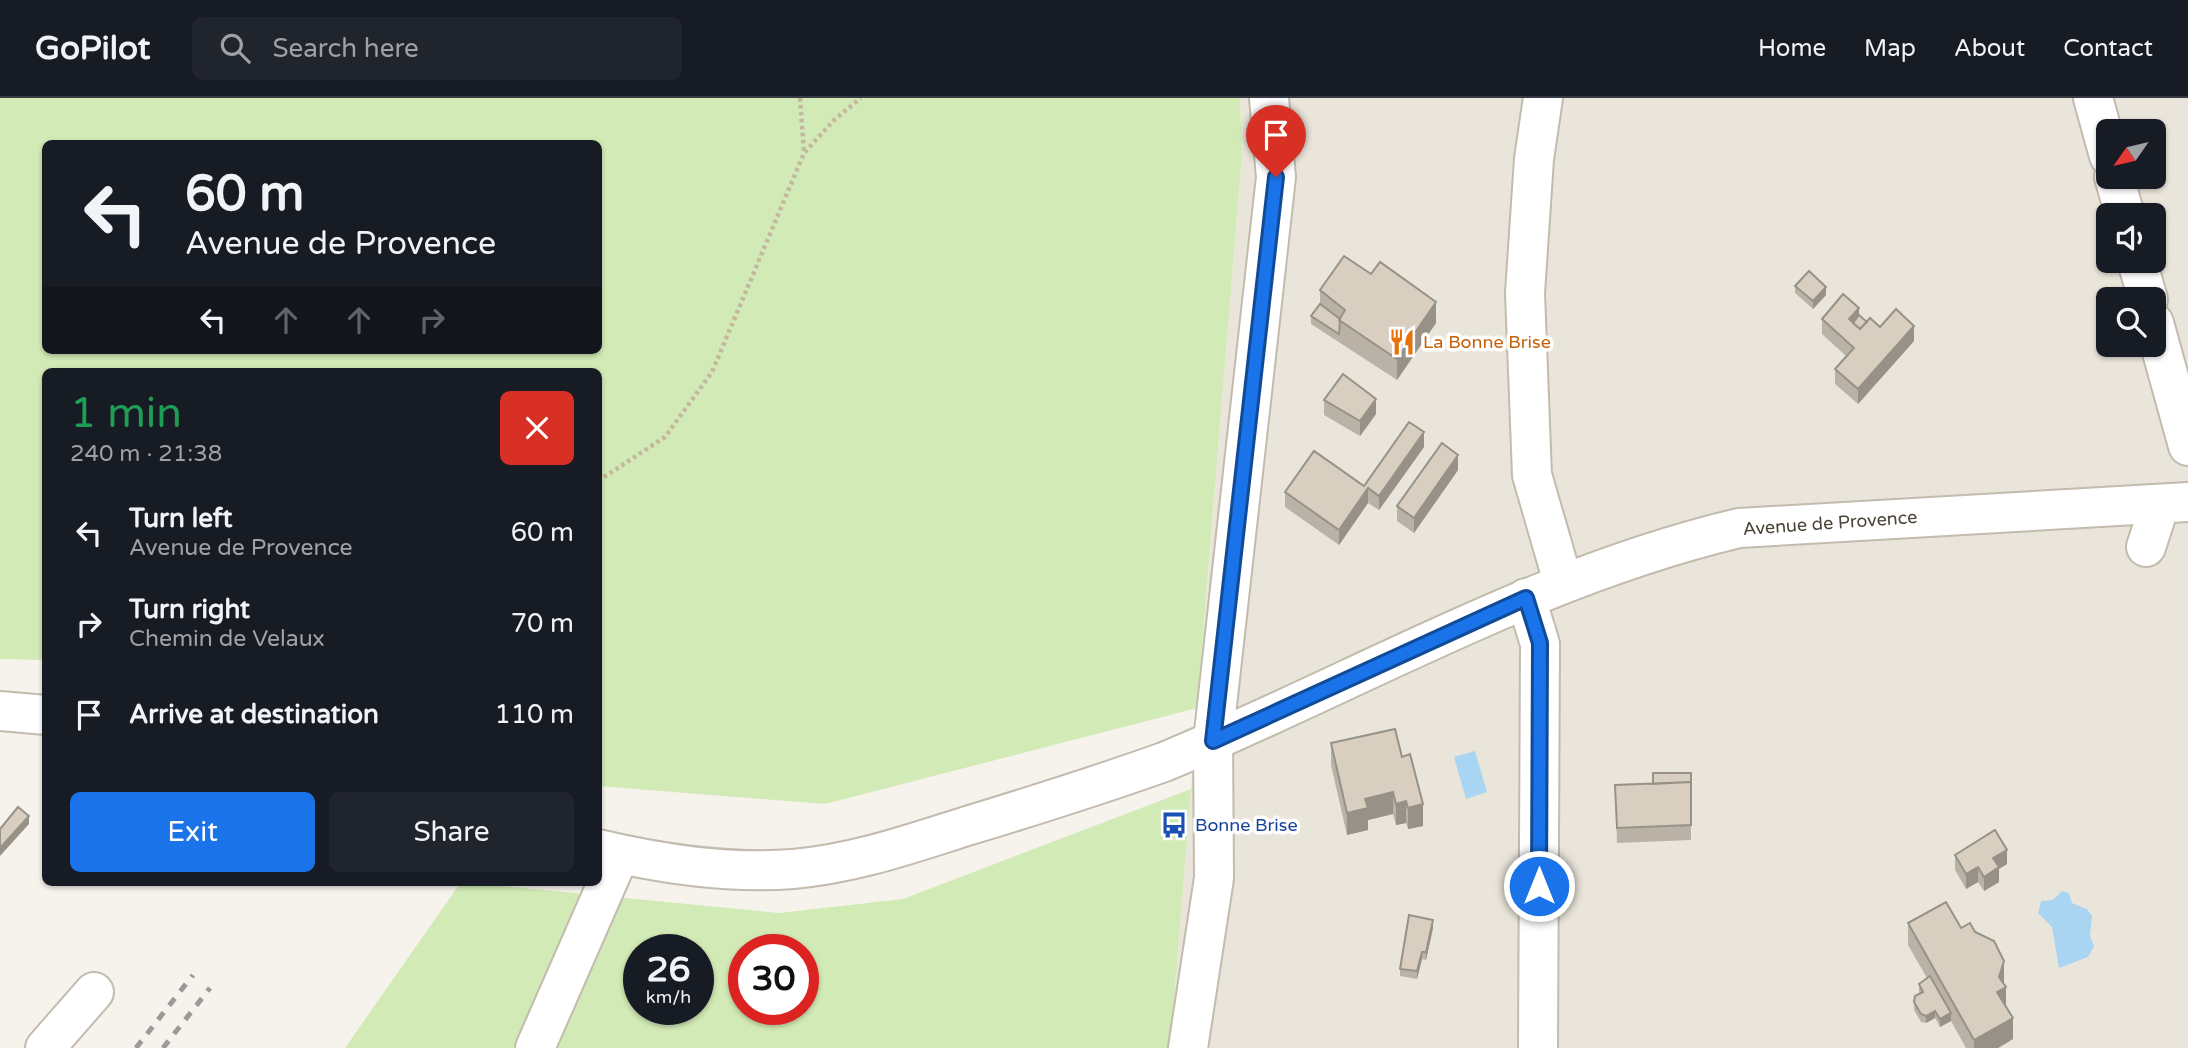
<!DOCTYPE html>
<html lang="en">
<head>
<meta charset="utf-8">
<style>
	body { margin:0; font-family:"Varela Round",sans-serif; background:#20242c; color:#f1f3f6; height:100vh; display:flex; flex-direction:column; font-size:26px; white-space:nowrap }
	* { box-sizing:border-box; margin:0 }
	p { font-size:23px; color:#9ea1a6 }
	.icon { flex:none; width:38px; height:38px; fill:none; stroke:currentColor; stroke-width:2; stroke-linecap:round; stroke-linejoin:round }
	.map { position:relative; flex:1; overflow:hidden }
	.sheet { position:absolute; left:42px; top:270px; width:560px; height:518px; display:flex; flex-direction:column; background:#171b24; border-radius:10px; box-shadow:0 2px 5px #0004 }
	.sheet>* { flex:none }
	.banner { position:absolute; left:42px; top:42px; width:560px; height:214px; border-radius:10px; box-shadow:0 2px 5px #0004; background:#171b24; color:#f1f3f6; overflow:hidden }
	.needle { width:46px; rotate:236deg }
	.buttons { position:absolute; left:2096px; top:21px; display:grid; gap:14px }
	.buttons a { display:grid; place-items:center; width:70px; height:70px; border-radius:10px; background:#171b24; box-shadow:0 2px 5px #0004; font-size:35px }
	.speed { position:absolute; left:623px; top:836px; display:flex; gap:14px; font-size:35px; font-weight:700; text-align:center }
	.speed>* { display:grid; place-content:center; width:91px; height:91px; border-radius:50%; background:#171b24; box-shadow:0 2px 5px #0004; line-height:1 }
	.speed small { font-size:18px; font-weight:400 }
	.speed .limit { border:10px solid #d22; background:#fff; color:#111 }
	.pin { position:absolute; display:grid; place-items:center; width:60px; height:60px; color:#fff; margin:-72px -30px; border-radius:50% 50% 50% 0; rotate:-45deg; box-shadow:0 0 7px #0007 }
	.pin .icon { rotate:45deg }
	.me { position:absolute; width:77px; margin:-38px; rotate:0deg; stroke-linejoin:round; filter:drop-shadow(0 0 5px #0008) }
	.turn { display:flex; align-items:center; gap:24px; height:147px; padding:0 28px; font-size:32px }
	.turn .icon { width:91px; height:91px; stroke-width:2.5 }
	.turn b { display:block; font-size:49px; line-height:60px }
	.lanes { display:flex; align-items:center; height:66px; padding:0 28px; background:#0003; justify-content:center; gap:35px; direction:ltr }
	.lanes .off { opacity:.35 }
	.round { display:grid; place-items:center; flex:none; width:74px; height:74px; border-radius:10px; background:#20242c }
	.headline { display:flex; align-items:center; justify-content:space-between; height:119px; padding:0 28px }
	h1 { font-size:42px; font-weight:600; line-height:52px; color:#1e9e55 }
	.action { display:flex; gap:14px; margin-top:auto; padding:14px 28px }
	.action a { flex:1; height:80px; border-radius:10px; background:#1a73e8; color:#fff; font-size:28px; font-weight:600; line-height:80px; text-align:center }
	.action a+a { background:#20242c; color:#f1f3f6 }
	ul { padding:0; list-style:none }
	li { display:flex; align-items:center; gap:21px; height:91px; padding:0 28px }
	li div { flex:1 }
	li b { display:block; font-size:26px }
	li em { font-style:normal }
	header { display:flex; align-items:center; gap:42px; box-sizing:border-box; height:98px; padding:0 35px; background:#171b24; border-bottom:2px solid #363941 }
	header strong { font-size:33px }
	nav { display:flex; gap:38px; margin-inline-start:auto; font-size:24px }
	.search { width:490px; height:63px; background:#20242c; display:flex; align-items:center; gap:18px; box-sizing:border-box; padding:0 24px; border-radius:10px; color:#9ea1a6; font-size:26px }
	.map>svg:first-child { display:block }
</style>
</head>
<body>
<header>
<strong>GoPilot</strong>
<div class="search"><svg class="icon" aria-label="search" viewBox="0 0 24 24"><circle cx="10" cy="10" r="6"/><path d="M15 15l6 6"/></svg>Search here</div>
<nav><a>Home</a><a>Map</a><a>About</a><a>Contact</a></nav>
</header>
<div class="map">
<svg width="2188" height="950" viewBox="0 0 2188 950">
	<rect width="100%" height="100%" fill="#f6f3ec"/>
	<!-- residential -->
	<path fill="#eae5da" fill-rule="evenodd" d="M1240,0H2188V950H1170L1242,56ZM2109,33H2154V79H2109ZM2109,117H2154V163H2109ZM2109,201H2154V247H2109Z"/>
	<!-- green -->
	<path fill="#d2eab5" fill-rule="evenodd" d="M0,0H1240L1242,56L1197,610L825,706L599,688L598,273H46L45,562L0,561ZM46,46H598V252H46Z
		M1191,691L1170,950H345L461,784L779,815L903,801ZM639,852H698V912H639ZM744,852H803V912H744Z"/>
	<!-- water -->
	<path fill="#a9d4f2" d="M1475,653L1487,694L1466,701L1454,659Z
		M2062,793L2069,795L2072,805L2087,811L2092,818L2090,838L2094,848L2088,859L2059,870L2052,829L2038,815L2041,803L2053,802Z"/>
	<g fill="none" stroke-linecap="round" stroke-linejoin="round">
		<!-- minor casing -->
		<g stroke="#c2bbae" stroke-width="42">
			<path id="minor" d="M1543,0L1534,61L1525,195L1532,377L1563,484
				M2093,0L2109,58
				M2114,79L2125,117
				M2137,163L2148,201
				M2154,225L2188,348
				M2146,449L2160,406
				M1526,500L1540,546L1538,950
				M0,613L46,617
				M598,751C662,766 727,776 793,771C853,766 910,746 967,728C1033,708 1099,687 1164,664C1355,585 1536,478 1739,430L2188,404
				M45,950L94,894
				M535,950L620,756
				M1188,950L1214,780L1213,643L1276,79L1269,0"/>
		</g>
		<!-- path -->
		<path stroke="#c4b79f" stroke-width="4.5" stroke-dasharray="3.5 3.5" stroke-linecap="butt" d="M800,0L804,54
			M598,383L665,339L712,274L804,55L835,21L861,0"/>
		<!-- minor -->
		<use href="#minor" stroke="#fff" stroke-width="38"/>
		<!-- rail -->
		<path stroke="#9a9a9a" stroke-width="5" stroke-dasharray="9 9" stroke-linecap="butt" d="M136,950L193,877
			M163,950L210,890"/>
	</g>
	<!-- wall -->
	<path fill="#bab2a6" d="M1795,188L1826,197L1813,211L1795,195Z
		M1320,192L1436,225L1397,282L1311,226V218L1320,206Z
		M1859,217L1867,224L1914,243L1858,306L1835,286V271L1846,258L1822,236V221Z
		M1324,302L1376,316L1360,338L1324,317Z
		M1424,349L1379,412L1368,405L1339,447L1285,409V394L1364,388Z
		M1458,372L1414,435L1397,423V408Z
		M1331,645L1402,659L1423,728L1408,731L1406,725L1396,727L1393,716L1368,722V732L1347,737L1331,667Z
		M1691,675V742L1617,745L1615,687L1653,686Z
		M1955,757L2007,766L1999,771V784L1984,793L1978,784L1966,791L1955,772Z
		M1908,825L1961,830L2004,885L2006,908L2013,941L1998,950H1966L1951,923L1940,929L1935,920L1926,925L1921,924L1914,912V904L1920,896L1919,893V886L1927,880L1908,847Z
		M1433,830L1426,862L1422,861L1417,881L1400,878V871Z"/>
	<!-- shaded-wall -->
	<path fill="#979187" d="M1826,189V197L1813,211V203Z
		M1436,204V225L1397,282V261Z
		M1859,210V225L1853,232L1849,221Z
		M1914,228V243L1858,306V291Z
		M1376,301V316L1360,338V323Z
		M1424,334V349L1379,412V398Z
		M1458,357V372L1414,435V420Z
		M1368,390V405L1339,447V432Z
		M1393,694V716L1368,722V732L1347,737V715L1365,701Z
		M1406,703V725L1396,727V706Z
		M1423,706V728L1408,731V710Z
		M29,718V726L0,758V750Z
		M2007,752V766L1999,771V784L1984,793V779L1993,760Z
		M1978,769V784L1966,791V776Z
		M1433,822V830L1426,862V854Z
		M1422,854V861L1417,881V873Z
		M2004,863V885L2002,891L2006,889V910L1997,894L1999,879Z
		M1935,913V920L1926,925V918Z
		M1951,915V923L1940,929V921Z
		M2013,920V941L1998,950H1974V942Z"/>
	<!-- building -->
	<path fill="#d8cfc1" stroke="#979187" stroke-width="2" d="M1344,158L1371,176L1380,164L1436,204L1397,261L1339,222L1345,212L1320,192Z
		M1809,173L1826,189L1813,203L1795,188Z
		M1843,196L1859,210L1849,221L1860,231L1870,220L1880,229L1896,211L1914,228L1858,291L1835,271L1854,250L1822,221Z
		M1320,206L1340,221L1339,236L1311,218Z
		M1859,217L1867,224L1860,231L1853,225Z
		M1343,276L1376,301L1360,323L1324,302Z
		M1409,324L1424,334L1379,398L1368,390L1339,432L1285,394L1314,353L1364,388Z
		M1442,345L1458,357L1414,420L1397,408Z
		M1395,631L1402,659L1410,656L1423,706L1408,710L1406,703L1396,706L1393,694L1365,701L1368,710L1347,715L1331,645Z
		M1653,675H1691V691V684L1653,686Z
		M1691,684V727L1617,730L1615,687Z
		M18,709L29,718L0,750V731Z
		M1995,732L2007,752L1993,760L1999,769L1984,779L1978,769L1966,776L1955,757Z
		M1946,804L1961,830L1970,825L1975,834L1994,843L2004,863L1999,879L2006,889L1997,894L2013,920L1974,942L1908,825Z
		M1409,817L1433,822L1426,854H1422L1417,873L1400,871Z
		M1930,878L1951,915L1940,921L1935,913L1926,918L1921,916L1914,904L1915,898L1923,894L1919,886Z"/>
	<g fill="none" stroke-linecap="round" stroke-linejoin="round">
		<!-- route casing -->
		<g stroke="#114b97" stroke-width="18">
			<path id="route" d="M1276,79L1213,643L1526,500L1540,545L1539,788"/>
		</g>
		<!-- route -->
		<use href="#route" stroke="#1a73e8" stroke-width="12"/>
	</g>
	<!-- icons -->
	<defs>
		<g id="restaurant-bare" transform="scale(2.1)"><path d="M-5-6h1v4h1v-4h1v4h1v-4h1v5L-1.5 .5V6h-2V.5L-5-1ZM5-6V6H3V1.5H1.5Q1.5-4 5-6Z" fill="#e8710a" stroke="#fff" stroke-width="2.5" paint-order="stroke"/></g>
		<g id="bus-bare" transform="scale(2.1)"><path d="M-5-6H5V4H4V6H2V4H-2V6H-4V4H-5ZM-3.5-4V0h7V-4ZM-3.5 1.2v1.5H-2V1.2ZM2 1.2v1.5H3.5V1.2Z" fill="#1a4fb4" stroke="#fff" stroke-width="2.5" paint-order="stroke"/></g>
	</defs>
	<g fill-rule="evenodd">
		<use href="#restaurant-bare" x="1402" y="244"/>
		<use href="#bus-bare" x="1174" y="727"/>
	</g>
	<g text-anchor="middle" stroke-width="7" stroke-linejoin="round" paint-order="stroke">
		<!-- food labels -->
		<g font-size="18" fill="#c56008" stroke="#fff" text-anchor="start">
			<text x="1423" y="250">La Bonne Brise</text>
		</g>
		<!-- street labels -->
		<g font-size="18" fill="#4b4439" stroke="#fff">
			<text transform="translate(1830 425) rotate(-4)" y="6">Avenue de Provence</text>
		</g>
		<!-- transit labels -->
		<g font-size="18" fill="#164399" stroke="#fff" text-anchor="start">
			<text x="1195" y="733">Bonne Brise</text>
		</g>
	</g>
</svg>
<div class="buttons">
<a><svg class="needle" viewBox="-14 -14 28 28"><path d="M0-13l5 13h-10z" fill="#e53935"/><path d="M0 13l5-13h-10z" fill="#9ea1a6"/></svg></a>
<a><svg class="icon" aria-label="sound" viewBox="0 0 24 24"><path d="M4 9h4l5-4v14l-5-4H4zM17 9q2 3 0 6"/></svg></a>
<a><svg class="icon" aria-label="search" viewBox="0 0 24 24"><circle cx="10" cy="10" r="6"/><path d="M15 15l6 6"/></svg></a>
</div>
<div class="speed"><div>26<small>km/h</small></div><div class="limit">30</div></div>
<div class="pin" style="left:1276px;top:79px;background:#d93025"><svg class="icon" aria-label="arrive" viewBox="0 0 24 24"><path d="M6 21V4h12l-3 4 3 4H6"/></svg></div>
<svg class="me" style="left:1539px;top:788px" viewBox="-20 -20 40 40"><circle r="17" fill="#1a73e8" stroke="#fff" stroke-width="3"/><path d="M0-11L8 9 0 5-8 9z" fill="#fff"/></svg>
<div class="banner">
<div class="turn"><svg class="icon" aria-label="left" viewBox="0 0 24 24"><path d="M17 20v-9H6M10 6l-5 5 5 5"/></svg><div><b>60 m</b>Avenue de Provence</div></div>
<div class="lanes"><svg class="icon" aria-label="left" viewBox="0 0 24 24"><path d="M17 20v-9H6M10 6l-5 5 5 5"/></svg><svg class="icon off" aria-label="ahead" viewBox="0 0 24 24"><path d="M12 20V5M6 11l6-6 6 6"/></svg><svg class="icon off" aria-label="ahead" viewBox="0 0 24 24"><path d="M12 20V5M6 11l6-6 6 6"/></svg><svg class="icon off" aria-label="right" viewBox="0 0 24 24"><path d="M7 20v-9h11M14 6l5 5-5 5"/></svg></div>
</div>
<section class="sheet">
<div class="headline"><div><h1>1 min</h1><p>240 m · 21:38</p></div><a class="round" style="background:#d93025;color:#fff"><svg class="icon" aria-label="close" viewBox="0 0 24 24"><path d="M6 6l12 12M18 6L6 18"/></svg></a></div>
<ul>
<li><svg class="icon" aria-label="left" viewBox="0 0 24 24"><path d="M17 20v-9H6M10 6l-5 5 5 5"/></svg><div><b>Turn left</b><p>Avenue de Provence</p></div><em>60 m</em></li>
<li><svg class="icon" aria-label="right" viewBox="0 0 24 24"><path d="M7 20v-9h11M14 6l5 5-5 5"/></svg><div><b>Turn right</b><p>Chemin de Velaux</p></div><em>70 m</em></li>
<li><svg class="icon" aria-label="arrive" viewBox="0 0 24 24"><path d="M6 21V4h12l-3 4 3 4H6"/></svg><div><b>Arrive at destination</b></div><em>110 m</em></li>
</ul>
<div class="action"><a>Exit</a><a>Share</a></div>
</section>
</div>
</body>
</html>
